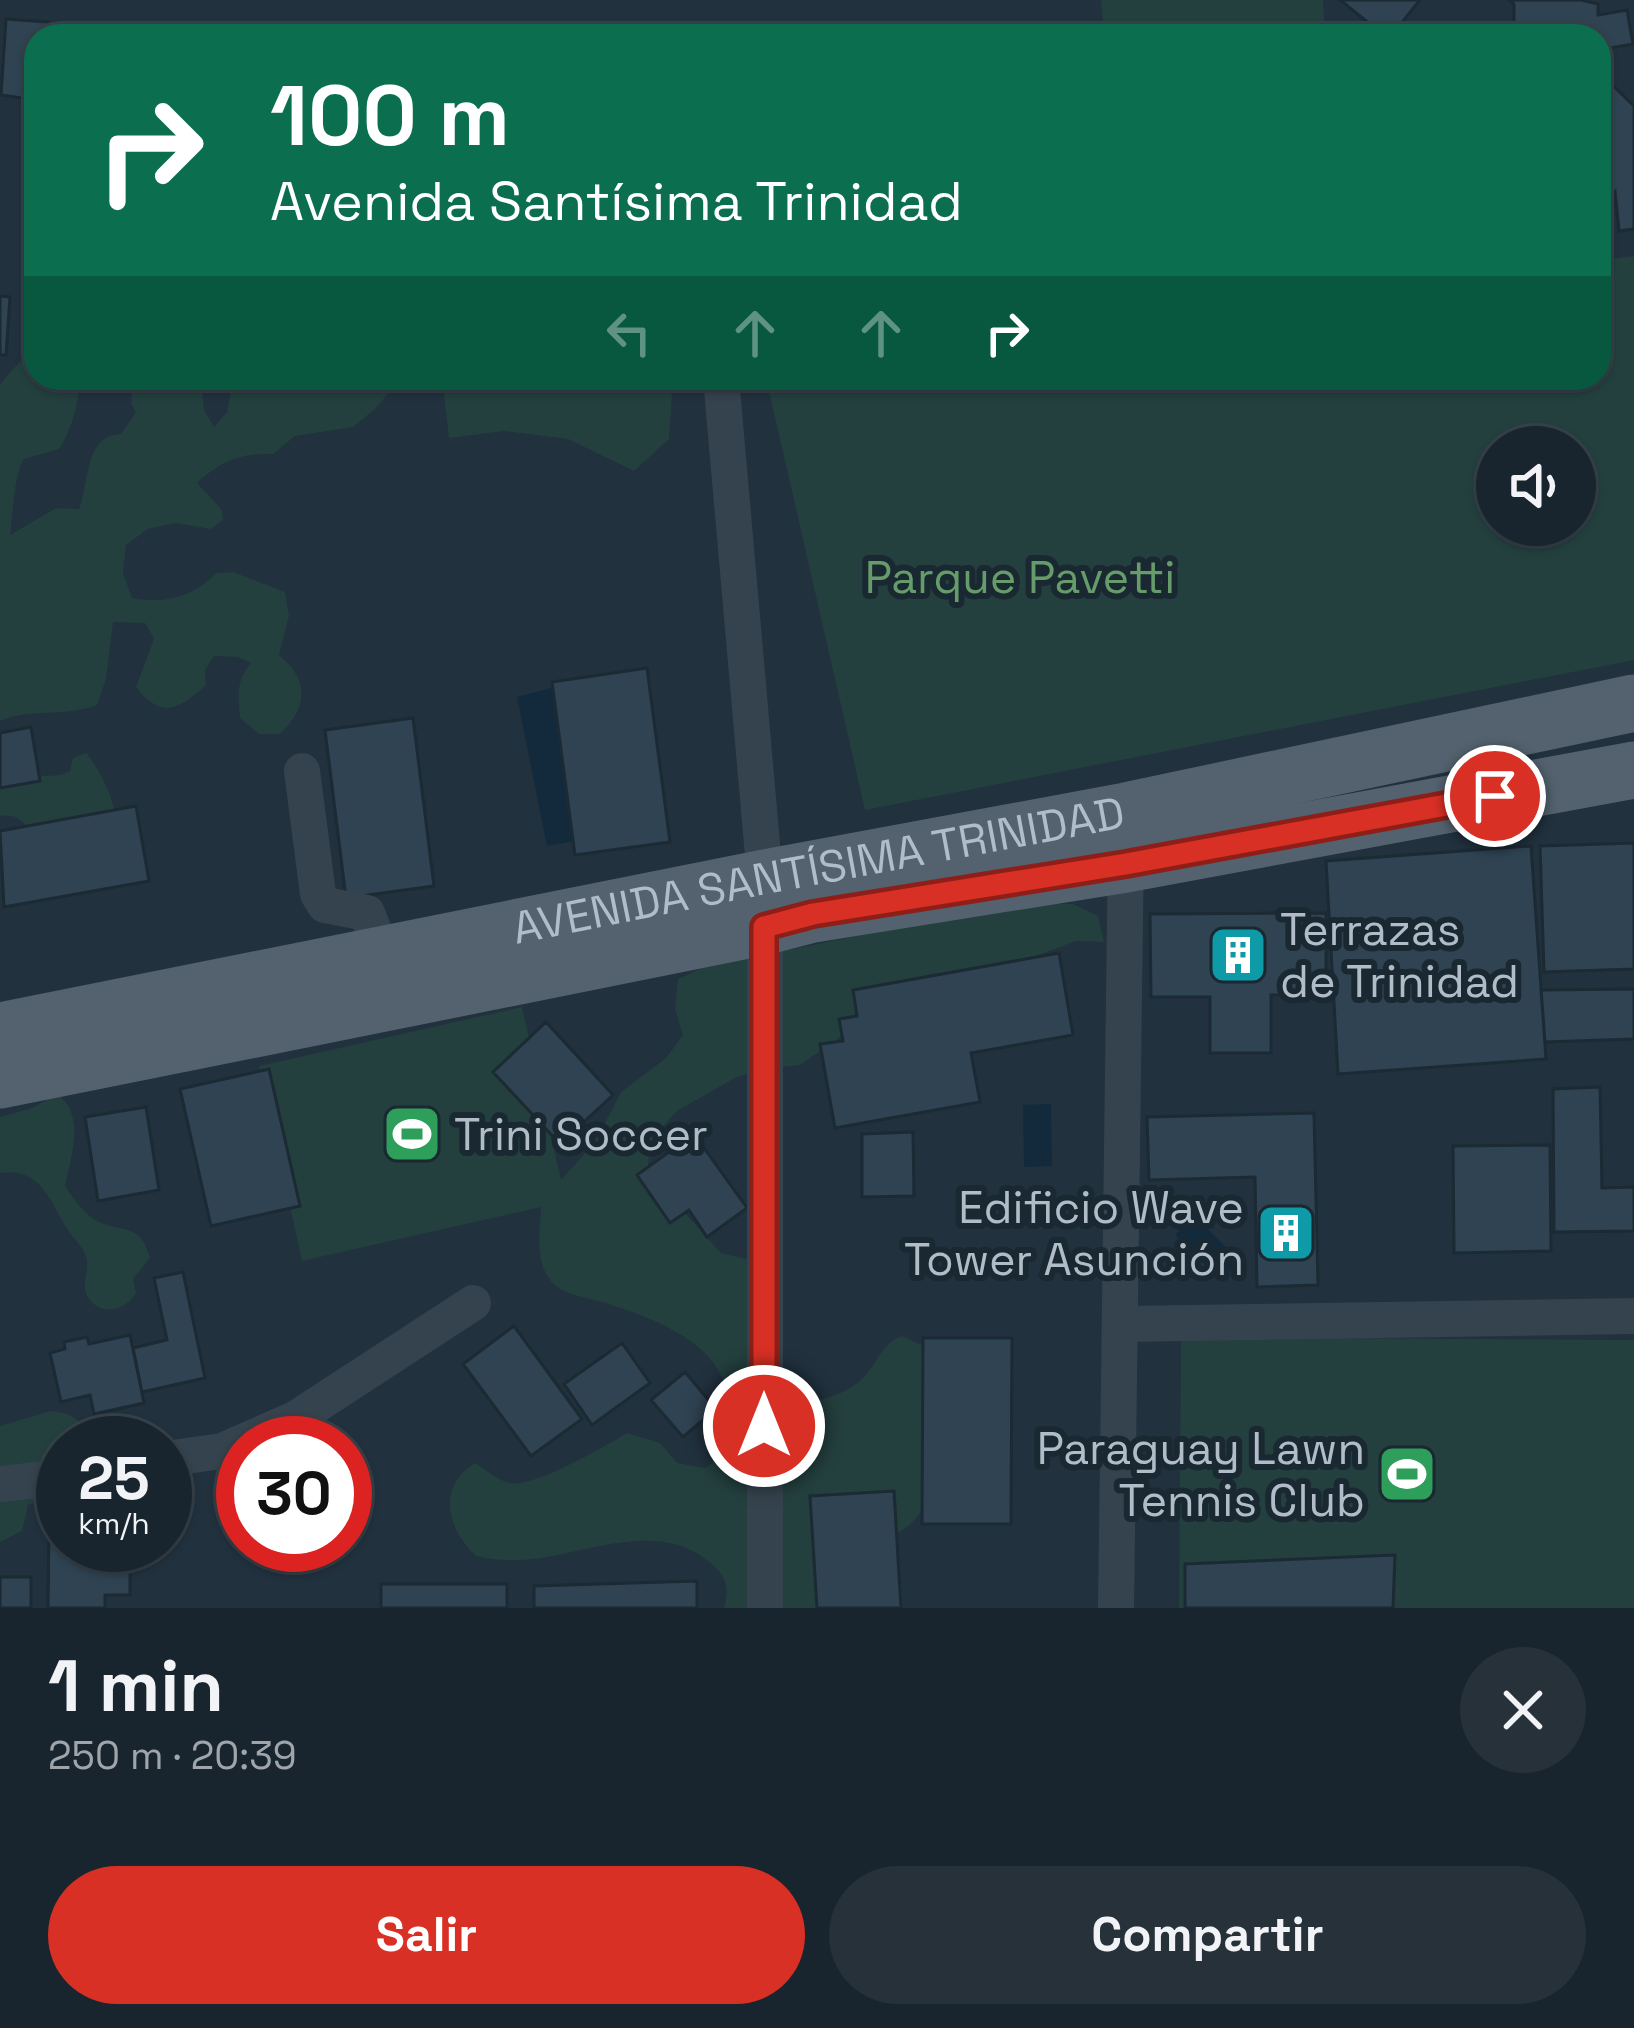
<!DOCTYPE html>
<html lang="es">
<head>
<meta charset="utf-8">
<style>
	body { margin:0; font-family:"Space Grotesk",sans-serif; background:#26313a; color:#f1f3f6; height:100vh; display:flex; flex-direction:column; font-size:45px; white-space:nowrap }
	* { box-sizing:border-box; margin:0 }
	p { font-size:39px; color:#9fa5aa }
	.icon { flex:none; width:66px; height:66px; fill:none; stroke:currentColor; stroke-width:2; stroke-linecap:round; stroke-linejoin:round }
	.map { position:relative; height:1608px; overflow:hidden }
	.side { display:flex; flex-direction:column; background:#19252e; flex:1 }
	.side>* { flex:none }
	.banner { position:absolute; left:24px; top:24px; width:1587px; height:366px; border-radius:36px; box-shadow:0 3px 9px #0004,0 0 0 3px #37424a; background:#0b6e4f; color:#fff; overflow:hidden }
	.buttons { position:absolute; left:1476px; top:426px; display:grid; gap:24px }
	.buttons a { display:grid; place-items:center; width:120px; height:120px; border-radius:50%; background:#19252e; box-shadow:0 3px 9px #0004,0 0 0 3px #37424a; font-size:60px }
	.speed { position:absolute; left:36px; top:1416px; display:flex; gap:24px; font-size:60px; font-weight:700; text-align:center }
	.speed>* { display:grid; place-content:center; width:156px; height:156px; border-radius:50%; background:#19252e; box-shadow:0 3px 9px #0004,0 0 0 3px #37424a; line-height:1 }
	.speed small { font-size:30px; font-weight:400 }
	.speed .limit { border:18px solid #d22; background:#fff; color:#111 }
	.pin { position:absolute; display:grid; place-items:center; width:102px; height:102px; color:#fff; margin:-51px; border:6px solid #fff; border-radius:50%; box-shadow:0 3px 12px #0007 }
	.me { position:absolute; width:132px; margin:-66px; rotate:0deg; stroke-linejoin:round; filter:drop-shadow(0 0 9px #0008) }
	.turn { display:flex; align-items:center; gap:42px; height:252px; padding:0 48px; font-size:54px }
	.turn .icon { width:156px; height:156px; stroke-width:2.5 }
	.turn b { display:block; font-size:84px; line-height:102px }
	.lanes { display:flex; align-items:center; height:114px; padding:0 48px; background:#0003; justify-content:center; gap:60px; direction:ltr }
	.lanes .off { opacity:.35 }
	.round { display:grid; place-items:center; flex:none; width:126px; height:126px; border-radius:63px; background:#26313a }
	.summary { display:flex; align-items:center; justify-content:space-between; height:204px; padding:0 48px }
	h1 { font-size:72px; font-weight:600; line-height:90px }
	.primary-button { display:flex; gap:24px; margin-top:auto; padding:24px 48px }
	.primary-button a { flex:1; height:138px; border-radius:72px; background:#d93025; color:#fff; font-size:48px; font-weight:600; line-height:138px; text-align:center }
	.primary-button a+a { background:#26313a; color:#f1f3f6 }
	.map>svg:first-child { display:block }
</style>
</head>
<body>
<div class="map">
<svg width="1634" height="1608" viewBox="0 0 1634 1608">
	<rect width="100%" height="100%" fill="#21313e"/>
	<!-- green -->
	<path fill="#233f3e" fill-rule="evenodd" d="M1101,0H1323L1325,36H1104Z
		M1634,256V660L865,810L766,378H1599V260ZM1497,447H1575V525H1497Z
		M34,354L36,378H81C77,405 74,426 59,449L24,459C14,473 13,516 10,535L56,508L79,509C90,482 84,435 121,434L136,412L131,404L133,378H201L204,410L214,427L227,412L233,378H395L393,388L375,409L353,427L295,436L273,454C240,453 221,461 197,483L222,510L223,520L211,529L175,523L148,529L126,545L123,573L132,598C164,604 194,597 216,573L233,572L285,592L289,616L279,655C310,680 308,707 280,734H259L240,718C238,695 236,680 251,663L238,657L214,656L205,670L206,685C178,710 162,720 136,687L154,639L145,623L113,622L106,679L97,705C65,718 31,707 0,721V384L23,358Z
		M442,378H673L669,439L634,471L568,439L504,431L449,438Z
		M86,753C96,763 114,798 114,812L30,831C21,818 15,814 0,816V774C25,768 47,783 70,771L73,758Z
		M1018,903L1073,904L1098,916L1104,942L1076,941L987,974L954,981L842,1036L800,1065L761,1069L735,1078L677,1111L650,1141L648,1168L654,1179L721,1253L751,1260L776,1374L810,1402C831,1397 847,1393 863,1378C878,1363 881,1343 902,1336L954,1360C947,1408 947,1508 899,1532L862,1511L849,1608H724C730,1584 726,1576 707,1560C659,1523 596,1549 542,1558C521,1561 496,1561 476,1556C447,1529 436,1487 475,1463C485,1469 499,1481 510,1483C534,1488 605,1446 627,1433L660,1443L677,1463L705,1468L727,1452C727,1435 731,1414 728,1396C719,1342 654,1319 609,1304C594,1299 568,1296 556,1286C533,1267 540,1232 541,1207L302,1261L259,1066L522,1007L561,1180L595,1142L621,1092L666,1058L683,1035L675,1009L678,979L704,967Z
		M57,1094C86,1114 71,1157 65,1186C75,1200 83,1214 99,1222C125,1233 140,1223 150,1258L133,1279L136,1293C126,1309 104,1318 89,1299C80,1287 88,1276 87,1262C86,1249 74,1240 67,1229C50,1202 41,1167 0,1173V1117L32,1108Z
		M1181,1337L1634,1340V1608H1179Z
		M50,1411C72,1413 85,1420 87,1443H63V1458L54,1461L53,1497L28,1505L22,1531L0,1542V1426Z"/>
	<!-- water -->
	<path fill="#132a3c" d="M555,687L585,839L547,846L517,697Z
		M1051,1104L1052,1166L1024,1167L1023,1105Z
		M1194,1215L1240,1261L1221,1280L1175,1235Z"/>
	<!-- building -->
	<path fill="#2f4352" stroke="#1c2a34" stroke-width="3" d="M1340,0H1420L1391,36H1385Z
		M1509,0H1581L1598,4V15L1627,10L1633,44L1599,50V36H1514V4Z
		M6,19L102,26V36H36V100L1,95Z
		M1599,72L1634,106V229L1619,231L1615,192L1599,209Z
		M0,296L10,297L6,355H0Z
		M647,668L670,842L575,855L552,682Z
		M413,718L434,886L346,898L325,730Z
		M31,727L40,781L0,788V733Z
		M136,806L149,881L4,907L0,831Z
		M1634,843V969L1544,972L1540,846Z
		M1531,846L1546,1059L1338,1074L1326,861Z
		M1326,913V995H1271V1053H1210V997H1151L1150,914Z
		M1059,953L1073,1035L971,1053L980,1102L835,1128L820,1044L843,1041L839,1019L857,1016L853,990Z
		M1634,989V1039L1545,1042L1541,990Z
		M546,1022L613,1095L560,1144L493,1072Z
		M269,1069L300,1206L211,1226L180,1089Z
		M1600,1087L1602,1188L1634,1187V1231L1554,1232L1553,1089Z
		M146,1107L159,1190L98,1201L85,1117Z
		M1314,1113L1318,1285L1257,1287L1255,1177L1149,1180L1147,1117Z
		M913,1132L914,1196L862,1197V1134Z
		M694,1134L747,1208L707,1237L689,1210L670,1223L637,1175Z
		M1550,1145L1551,1251L1454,1253L1453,1146Z
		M183,1272L205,1378L142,1392L133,1348L167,1340L154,1278Z
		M514,1326L582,1419L531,1456L463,1364Z
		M130,1335L144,1403L94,1414L90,1395L61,1402L50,1353L65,1349L64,1342L87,1337L89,1344Z
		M923,1338H1012L1011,1524H922Z
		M622,1343L650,1383L592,1425L564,1384Z
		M685,1372L716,1409L683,1437L651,1400Z
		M894,1491L901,1608H817L810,1496Z
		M49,1524H63V1545H106V1563H130V1595H105V1608H48Z
		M1395,1555L1393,1608H1185V1564Z
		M0,1577H31V1608H0Z
		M697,1581V1608H534V1586Z
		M381,1584H507V1608H381Z"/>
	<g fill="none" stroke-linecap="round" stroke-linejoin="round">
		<!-- street -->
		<path stroke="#35434e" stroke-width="36" d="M721,378L765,878V1608
			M302,771L318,894L325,905L367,913L383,954
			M1120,1324L1634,1316
			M165,1459L222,1451L295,1419L473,1303
			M0,1484L63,1477
			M1116,1608L1126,844"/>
		<!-- primary -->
		<g stroke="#53626e" stroke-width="57">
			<path id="s1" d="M0,1031L765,878L1126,811L1634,703"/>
			<path d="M0,1080L763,927L813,914L1126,864L1634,770"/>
		</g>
	</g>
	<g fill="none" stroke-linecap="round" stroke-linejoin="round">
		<!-- route casing -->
		<g stroke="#8d1f18" stroke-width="30">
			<path id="route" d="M764,1426V927L813,914L1126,864L1495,796"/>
		</g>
		<!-- route -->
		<use href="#route" stroke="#d93025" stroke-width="21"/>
	</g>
	<!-- icons -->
	<defs>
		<g id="building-square" transform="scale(3)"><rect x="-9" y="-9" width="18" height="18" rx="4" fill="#0f9aa8" stroke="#1a2832"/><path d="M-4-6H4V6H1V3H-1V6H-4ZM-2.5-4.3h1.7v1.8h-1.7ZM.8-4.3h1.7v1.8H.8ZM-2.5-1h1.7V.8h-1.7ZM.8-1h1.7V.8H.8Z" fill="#fff"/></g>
		<g id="stadium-square" transform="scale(3)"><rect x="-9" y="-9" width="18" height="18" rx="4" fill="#2e9e5b" stroke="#1a2832"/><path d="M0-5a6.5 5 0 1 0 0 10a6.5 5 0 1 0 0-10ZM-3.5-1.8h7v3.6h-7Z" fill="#fff"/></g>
	</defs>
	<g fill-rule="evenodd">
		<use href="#building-square" x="1238" y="955"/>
		<use href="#stadium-square" x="412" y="1134"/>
		<use href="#building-square" x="1286" y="1233"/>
		<use href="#stadium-square" x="1407" y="1474"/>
	</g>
	<g text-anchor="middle" stroke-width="12" stroke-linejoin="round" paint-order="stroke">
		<!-- park labels -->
		<g font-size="45" fill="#659c6a" stroke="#1a2832">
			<text x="1020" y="593">Parque Pavetti</text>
		</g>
		<!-- street labels -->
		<g font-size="45" fill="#b0bdc9" stroke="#1a2832">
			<text dy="16" stroke="none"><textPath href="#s1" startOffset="834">AVENIDA SANTÍSIMA TRINIDAD</textPath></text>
		</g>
		<!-- poi labels -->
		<g font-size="45" fill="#b0bdc9" stroke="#1a2832" text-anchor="start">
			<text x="1280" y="945">Terrazas<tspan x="1280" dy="52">de Trinidad</tspan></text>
			<text x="454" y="1150">Trini Soccer</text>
			<text x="1244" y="1223" text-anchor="end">Edificio Wave<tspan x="1244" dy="52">Tower Asunción</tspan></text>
			<text x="1365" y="1464" text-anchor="end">Paraguay Lawn<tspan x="1365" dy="52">Tennis Club</tspan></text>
		</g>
	</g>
</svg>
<div class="buttons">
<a><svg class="icon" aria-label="sound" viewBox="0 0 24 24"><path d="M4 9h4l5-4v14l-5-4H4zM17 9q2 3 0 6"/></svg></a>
</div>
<div class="speed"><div>25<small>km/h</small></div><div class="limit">30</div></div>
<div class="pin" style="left:1495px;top:796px;background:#d93025"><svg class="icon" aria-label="arrive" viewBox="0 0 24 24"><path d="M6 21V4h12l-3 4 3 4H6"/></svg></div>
<svg class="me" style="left:764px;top:1426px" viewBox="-20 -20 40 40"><circle r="17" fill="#d93025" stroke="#fff" stroke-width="3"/><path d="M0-11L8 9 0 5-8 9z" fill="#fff"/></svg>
<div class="banner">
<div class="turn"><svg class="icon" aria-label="right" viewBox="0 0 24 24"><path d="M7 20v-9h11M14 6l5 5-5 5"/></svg><div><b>100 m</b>Avenida Santísima Trinidad</div></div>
<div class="lanes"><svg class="icon off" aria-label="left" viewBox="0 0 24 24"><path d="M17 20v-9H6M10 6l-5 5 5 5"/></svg><svg class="icon off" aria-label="ahead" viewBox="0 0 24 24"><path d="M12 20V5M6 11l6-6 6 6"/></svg><svg class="icon off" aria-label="ahead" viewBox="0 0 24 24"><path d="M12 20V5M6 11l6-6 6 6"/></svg><svg class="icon" aria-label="right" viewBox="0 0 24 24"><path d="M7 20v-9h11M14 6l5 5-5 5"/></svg></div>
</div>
</div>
<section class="side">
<div class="summary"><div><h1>1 min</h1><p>250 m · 20:39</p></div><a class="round"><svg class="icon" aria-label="close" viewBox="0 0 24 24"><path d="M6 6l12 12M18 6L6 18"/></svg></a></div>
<div class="primary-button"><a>Salir</a><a>Compartir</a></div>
</section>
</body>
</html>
